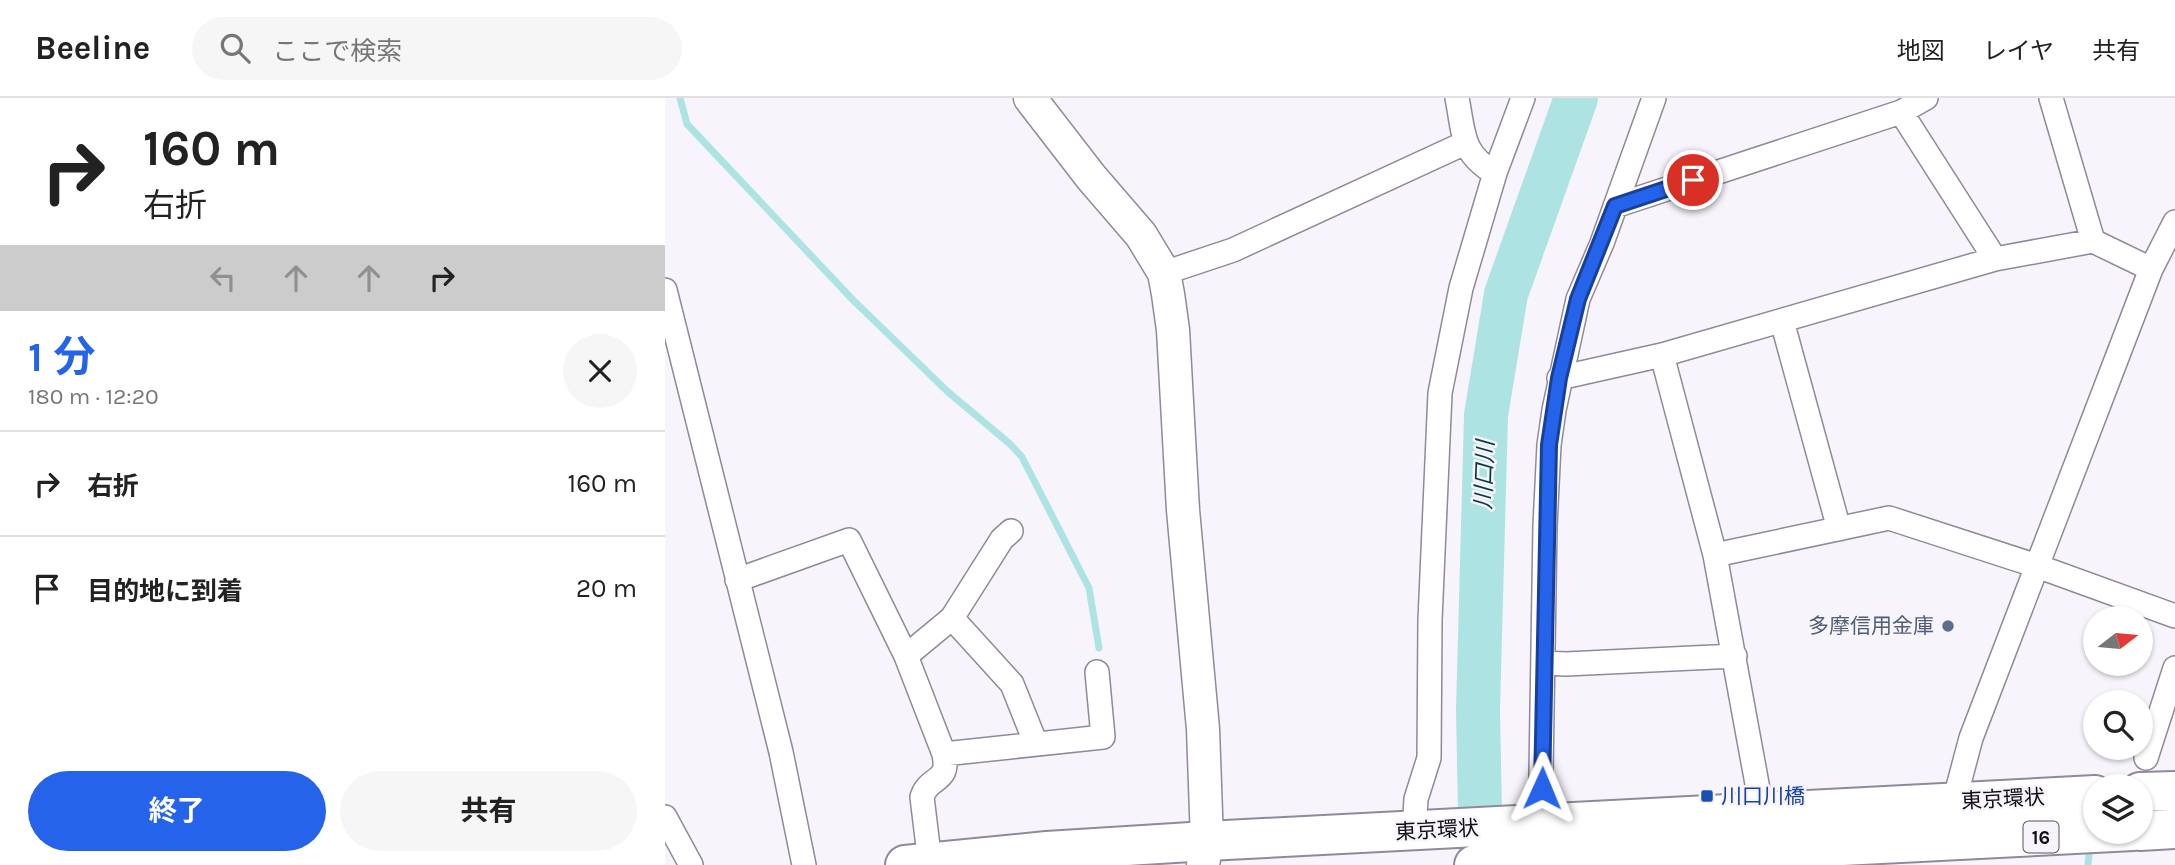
<!DOCTYPE html>
<html lang="ja">
<head>
<meta charset="utf-8">
<style>
	body { margin:0; font-family:Karla,"Noto Sans JP",sans-serif; background:#f6f6f6; color:#222; height:100vh; display:flex; flex-direction:column; font-size:26px; white-space:nowrap }
	* { box-sizing:border-box; margin:0 }
	p { font-size:23px; color:#767676 }
	.icon { flex:none; width:38px; height:38px; fill:none; stroke:currentColor; stroke-width:2; stroke-linecap:round; stroke-linejoin:round }
	.map { position:relative; flex:1; overflow:hidden }
	.side { display:flex; flex-direction:column; background:#fff; width:665px }
	.side>* { flex:none }
	.top-card { background:#fff; color:#222; overflow:hidden }
	.needle { width:46px; rotate:74deg }
	.buttons { position:absolute; left:1418px; top:508px; display:grid; gap:14px }
	.buttons a { display:grid; place-items:center; width:70px; height:70px; border-radius:50%; background:#fff; box-shadow:0 2px 5px #0004; font-size:35px }
	.pin { position:absolute; display:grid; place-items:center; width:60px; height:60px; color:#fff; margin:-30px; border:4px solid #fff; border-radius:50%; box-shadow:0 2px 7px #0007 }
	.me { position:absolute; width:77px; margin:-38px; rotate:1deg; stroke-linejoin:round; filter:drop-shadow(0 0 5px #0008) }
	.turn { display:flex; align-items:center; gap:24px; height:147px; padding:0 28px; font-size:32px }
	.turn .icon { width:91px; height:91px; stroke-width:2.5 }
	.turn b { display:block; font-size:49px; line-height:60px }
	.lanes { display:flex; align-items:center; height:66px; padding:0 28px; background:#0003; justify-content:center; gap:35px; direction:ltr }
	.lanes .off { opacity:.35 }
	.round { display:grid; place-items:center; flex:none; width:74px; height:74px; border-radius:37px; background:#f6f6f6 }
	.headline { display:flex; align-items:center; justify-content:space-between; height:119px; padding:0 28px }
	h1 { font-size:42px; font-weight:700; line-height:52px; color:#2563eb }
	.cta { display:flex; gap:14px; margin-top:auto; padding:14px 28px }
	.cta a { flex:1; height:80px; border-radius:42px; background:#2563eb; color:#fff; font-size:28px; font-weight:700; line-height:80px; text-align:center }
	.cta a+a { background:#f6f6f6; color:#222 }
	ul { padding:0; list-style:none }
	li { display:flex; align-items:center; gap:21px; height:105px; padding:0 28px; border-top:2px solid #e0e0e0 }
	li div { flex:1 }
	li b { display:block; font-size:26px }
	li em { font-style:normal }
	header { display:flex; align-items:center; gap:42px; box-sizing:border-box; height:98px; padding:0 35px; background:#fff; border-bottom:2px solid #e0e0e0 }
	header strong { font-size:33px }
	nav { display:flex; gap:38px; margin-inline-start:auto; font-size:24px }
	.search { width:490px; height:63px; background:#f6f6f6; display:flex; align-items:center; gap:18px; box-sizing:border-box; padding:0 24px; border-radius:38px; color:#767676; font-size:26px }
	main { display:flex; flex:1; min-height:0 }
	.map>svg:first-child { display:block }
</style>
</head>
<body>
<header>
<strong>Beeline</strong>
<div class="search"><svg class="icon" aria-label="search" viewBox="0 0 24 24"><circle cx="10" cy="10" r="6"/><path d="M15 15l6 6"/></svg>ここで検索</div>
<nav><a>地図</a><a>レイヤ</a><a>共有</a></nav>
</header>
<main>
<section class="side">
<div class="top-card">
<div class="turn"><svg class="icon" aria-label="right" viewBox="0 0 24 24"><path d="M7 20v-9h11M14 6l5 5-5 5"/></svg><div><b>160 m</b>右折</div></div>
<div class="lanes"><svg class="icon off" aria-label="left" viewBox="0 0 24 24"><path d="M17 20v-9H6M10 6l-5 5 5 5"/></svg><svg class="icon off" aria-label="ahead" viewBox="0 0 24 24"><path d="M12 20V5M6 11l6-6 6 6"/></svg><svg class="icon off" aria-label="ahead" viewBox="0 0 24 24"><path d="M12 20V5M6 11l6-6 6 6"/></svg><svg class="icon" aria-label="right" viewBox="0 0 24 24"><path d="M7 20v-9h11M14 6l5 5-5 5"/></svg></div>
</div>
<div class="headline"><div><h1>1 分</h1><p>180 m · 12:20</p></div><a class="round"><svg class="icon" aria-label="close" viewBox="0 0 24 24"><path d="M6 6l12 12M18 6L6 18"/></svg></a></div>
<ul>
<li><svg class="icon" aria-label="right" viewBox="0 0 24 24"><path d="M7 20v-9h11M14 6l5 5-5 5"/></svg><div><b>右折</b></div><em>160 m</em></li>
<li><svg class="icon" aria-label="arrive" viewBox="0 0 24 24"><path d="M6 21V4h12l-3 4 3 4H6"/></svg><div><b>目的地に到着</b></div><em>20 m</em></li>
</ul>
<div class="cta"><a>終了</a><a>共有</a></div>
</section>
<div class="map">
<svg width="1510" height="767" viewBox="0 0 1510 767">
	<rect width="100%" height="100%" fill="#f8f4fc"/>
	<g fill="none" stroke-linecap="round" stroke-linejoin="round">
		<!-- stream -->
		<path stroke="#aee3e3" stroke-width="7" d="M15,0L22,26L188,202L282,293L345,346L357,359L424,490L434,550
			M1423,767L1424,757"/>
		<!-- river -->
		<path stroke="#aee3e3" stroke-width="44" d="M816,767L813,612L821,317L841,196L911,0"/>
		<!-- street casing -->
		<g stroke="#91889b" stroke-width="26">
			<path id="street" d="M792,0C799,35 796,56 830,75
				M1386,0L1428,143
				M1236,14L1330,161
				M950,108L1236,14L1261,0
				M499,175L568,152L800,45
				M0,192L116,654L139,767
				M1117,223L1174,431
				M997,257L1330,161L1428,143L1486,171
				M894,280L997,257L1050,457L1097,713
				M1050,457L1224,420L1372,468L1510,518
				M72,482L184,442L241,558L279,656C285,686 264,677 257,699L265,765
				M287,520L347,586L371,646
				M241,558L287,520L337,441L346,433
				M879,565L901,566L1070,558
				M279,656L438,639L432,574
				M1481,660L1510,570
				M1289,704L1306,640L1486,171L1510,124
				M0,719L26,767
				M749,733L751,701L764,660L765,522L775,295L796,190L830,75L858,0
				M875,736L880,428L884,347L889,312L913,201L937,145L989,0"/>
		</g>
		<!-- secondary casing -->
		<g stroke="#91889b" stroke-width="35">
			<path id="secondary" d="M365,0L426,79L476,137L499,175L503,196L508,232L518,412L538,631L542,743L538,767"/>
		</g>
		<!-- highway casing -->
		<g stroke="#91889b" stroke-width="42">
			<path id="highway" d="M1475,694L1510,693
				M1475,733L1510,731
				M240,767L382,753L542,743L1430,697
				M809,767L1468,733"/>
		</g>
		<!-- street -->
		<use href="#street" stroke="#fff" stroke-width="23"/>
		<!-- secondary -->
		<use href="#secondary" stroke="#fff" stroke-width="32"/>
		<!-- highway -->
		<use href="#highway" stroke="#fff" stroke-width="38"/>
	</g>
	<g fill="none" stroke-linecap="round" stroke-linejoin="round">
		<!-- route casing -->
		<g stroke="#184099" stroke-width="18">
			<path id="route" d="M877,690L884,347L894,280L913,201L950,108L1028,82"/>
		</g>
		<!-- route -->
		<use href="#route" stroke="#2563eb" stroke-width="12"/>
	</g>
	<!-- markers -->
	<circle fill="#5c6f8a" stroke="#f8f4fc" stroke-width="2.5" cx="1283" cy="528" r="7"/>
	<rect fill="#1a4fb4" stroke="#f8f4fc" stroke-width="2.5" x="1035" y="691" width="14" height="14" rx="3.5"/>
	<g text-anchor="middle" stroke-width="5" stroke-linejoin="round" paint-order="stroke">
		<!-- shield labels -->
		<rect fill="#f8f4fc" stroke="#56525a" stroke-width="2" x="1358.5" y="723.5" width="35" height="31" rx="5"/>
		<g font-size="19" font-weight="bold" fill="#100d14">
			<text x="1376" y="746">16</text>
		</g>
		<!-- service labels -->
		<g font-size="21" fill="#4e5e75" stroke="#f8f4fc" text-anchor="end">
			<text x="1269" y="535">多摩信用金庫</text>
		</g>
		<!-- transit labels -->
		<g font-size="21" fill="#164399" stroke="#f8f4fc" text-anchor="start">
			<text x="1056" y="705">川口川橋</text>
		</g>
		<!-- street labels -->
		<g font-size="21" fill="#100d14" stroke="#f8f4fc">
			<text transform="translate(1338 701) rotate(-3)" y="7">東京環状</text>
			<text transform="translate(772 732) rotate(-3)" y="7">東京環状</text>
		</g>
		<!-- water labels -->
		<g font-size="23" font-style="italic" fill="#093c3c" stroke="#f8f4fc">
			<text transform="translate(819 377) rotate(-88)" y="8">川口川</text>
		</g>
	</g>
</svg>
<div class="buttons">
<a><svg class="needle" viewBox="-14 -14 28 28"><path d="M0-13l5 13h-10z" fill="#e53935"/><path d="M0 13l5-13h-10z" fill="#767676"/></svg></a>
<a><svg class="icon" aria-label="search" viewBox="0 0 24 24"><circle cx="10" cy="10" r="6"/><path d="M15 15l6 6"/></svg></a>
<a><svg class="icon" aria-label="layers" viewBox="0 0 24 24"><path d="M12 4l9 5-9 5-9-5zM3 14l9 5 9-5"/></svg></a>
</div>
<div class="pin" style="left:1028px;top:82px;background:#d93025"><svg class="icon" aria-label="arrive" viewBox="0 0 24 24"><path d="M6 21V4h12l-3 4 3 4H6"/></svg></div>
<svg class="me" style="left:877px;top:690px" viewBox="-20 -20 40 40"><path d="M0-17L14 15 0 8-14 15z" fill="#2563eb" stroke="#fff" stroke-width="4"/></svg>
</div>
</main>
</body>
</html>
